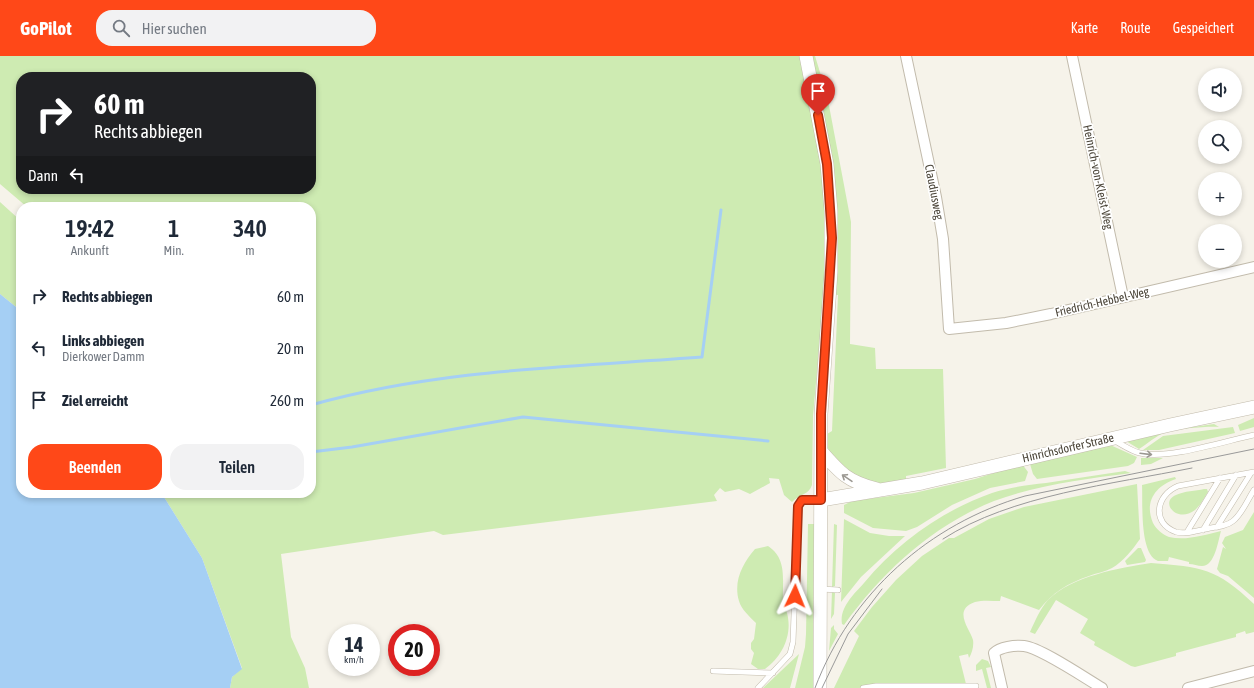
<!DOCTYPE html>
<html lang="de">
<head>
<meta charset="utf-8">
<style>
	body { margin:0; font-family:"Asap Condensed",sans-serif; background:#f2f2f3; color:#1f2937; height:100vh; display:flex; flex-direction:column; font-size:15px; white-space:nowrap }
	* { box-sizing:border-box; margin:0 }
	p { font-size:13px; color:#747a83 }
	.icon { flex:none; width:22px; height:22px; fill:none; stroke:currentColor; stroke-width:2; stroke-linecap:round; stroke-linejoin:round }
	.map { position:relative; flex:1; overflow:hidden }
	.details { position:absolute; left:16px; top:146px; width:300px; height:296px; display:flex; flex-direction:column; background:#fff; border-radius:16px; box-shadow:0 2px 6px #0003 }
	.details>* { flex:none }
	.banner { position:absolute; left:16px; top:16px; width:300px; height:122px; border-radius:16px; box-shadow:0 2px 6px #0003; background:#202124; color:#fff; overflow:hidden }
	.tools { position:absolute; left:1198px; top:12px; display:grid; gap:8px }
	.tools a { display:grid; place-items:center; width:44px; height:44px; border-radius:50%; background:#fff; box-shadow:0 2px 6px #0003; font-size:20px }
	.speed { position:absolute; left:328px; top:568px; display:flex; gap:8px; font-size:20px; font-weight:700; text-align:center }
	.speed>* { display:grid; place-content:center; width:52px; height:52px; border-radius:50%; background:#fff; box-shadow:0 2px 6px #0003; line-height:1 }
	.speed small { font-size:10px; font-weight:400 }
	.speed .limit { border:6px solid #d22; background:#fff; color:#111 }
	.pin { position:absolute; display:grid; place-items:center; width:34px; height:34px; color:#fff; margin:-41px -17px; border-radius:50% 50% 50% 0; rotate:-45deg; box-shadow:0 0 4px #0007 }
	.pin .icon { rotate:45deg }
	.me { position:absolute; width:44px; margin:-22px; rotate:2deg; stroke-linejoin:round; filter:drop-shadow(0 0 3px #0008) }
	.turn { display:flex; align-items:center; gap:14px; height:84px; padding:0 12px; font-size:18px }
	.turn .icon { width:52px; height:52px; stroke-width:2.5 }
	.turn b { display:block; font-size:28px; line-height:34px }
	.then { display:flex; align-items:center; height:38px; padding:0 12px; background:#0003; gap:8px; font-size:15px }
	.eta { display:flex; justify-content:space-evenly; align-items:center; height:68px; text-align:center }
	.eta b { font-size:24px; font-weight:600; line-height:28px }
	.action { display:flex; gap:8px; margin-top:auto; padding:8px 12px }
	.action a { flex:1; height:46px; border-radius:16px; background:#ff4818; color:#fff; font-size:16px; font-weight:600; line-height:46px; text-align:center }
	.action a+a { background:#f2f2f3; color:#1f2937 }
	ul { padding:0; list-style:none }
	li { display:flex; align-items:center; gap:12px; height:52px; padding:0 12px }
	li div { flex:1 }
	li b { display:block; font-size:15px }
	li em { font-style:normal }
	header { display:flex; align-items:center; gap:24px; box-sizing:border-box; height:56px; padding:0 20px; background:#ff4818; color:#fff }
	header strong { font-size:19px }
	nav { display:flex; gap:22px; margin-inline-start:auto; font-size:14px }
	.search { width:280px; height:36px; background:#f2f2f3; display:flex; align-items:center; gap:10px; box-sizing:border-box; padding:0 14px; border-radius:16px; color:#747a83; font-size:15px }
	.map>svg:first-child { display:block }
</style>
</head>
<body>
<header>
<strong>GoPilot</strong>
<div class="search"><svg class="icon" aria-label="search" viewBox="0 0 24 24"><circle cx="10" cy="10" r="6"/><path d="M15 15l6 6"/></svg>Hier suchen</div>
<nav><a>Karte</a><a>Route</a><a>Gespeichert</a></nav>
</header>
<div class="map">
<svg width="1254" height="632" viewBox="0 0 1254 632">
	<rect width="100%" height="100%" fill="#f6f3ea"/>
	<!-- green -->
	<path fill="#ceebb2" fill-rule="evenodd" d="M0,0H815L827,39L851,166L850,288L875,292L876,313H943L946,412L906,420V425L873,429L861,427L833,403L828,392L827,378L832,375L838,239L824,238L813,360L812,429C809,439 799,438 792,446L784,439L779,423L769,422L770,427L750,438L739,433L725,436L720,432L714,439L717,445L443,479L434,475L281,498L291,581L305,612L309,632H230L232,621L242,612L202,502L164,441L163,437H311V151H27L0,128ZM21,21H311V133H21Z
		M0,146L21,165V255L0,238Z
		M1254,362V371L1240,375L1238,369Z
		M1214,368L1219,371C1209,370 1175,373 1166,376C1157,379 1147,388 1139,393L1126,385L1165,375Z
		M1233,371L1235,377L1159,394H1143L1163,380Z
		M1108,388L1137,401L1134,407L1128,410L1037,423L1033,418L1030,408Z
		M1141,402H1163L1151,408L1141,409Z
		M1022,408L1028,416L1025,425L990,432L952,449L917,471L906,475L873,472L844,457V449L852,445L914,437L975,423Z
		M1125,415L1131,417C1085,423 1037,429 994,445C932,470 883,515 844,569L842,568C839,552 854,538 864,527C897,487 943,454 992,437C1010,431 1028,429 1046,427C1072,423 1098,419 1125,415Z
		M1175,421L1176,423C1155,430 1144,446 1153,467C1156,473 1163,479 1169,481C1186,485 1204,479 1221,475C1218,485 1215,510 1202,510C1198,510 1193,508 1189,508V506L1169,501L1168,505C1165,505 1161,505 1158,505C1139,498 1143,446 1142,429Z
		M1137,428L1140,483C1133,493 1123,506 1112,512C1105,516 1096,517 1089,520C1068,527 1052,537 1039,554L1001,540L1000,545C992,545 982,544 975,546C952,554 970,573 973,584C974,590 972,597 969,602L968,598L959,600L967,632H834L859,580L854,575L872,551L896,524L922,500L949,482H954L989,463L1024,451Z
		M1204,433H1207L1208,436C1204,442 1200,450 1195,454C1177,468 1159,446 1176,439C1184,435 1196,435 1204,433Z
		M1254,456V542L1228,520L1220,517L1217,513L1223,491L1226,493L1222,487L1225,481L1243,474Z
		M844,463L870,477L889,480H905L861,521L841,546Z
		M808,468H814L813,632H795L805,591L806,578Z
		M834,468L837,469L835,530L832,531Z
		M768,490C788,503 782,525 783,546C783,551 786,553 787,557C793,579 782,601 765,613H758L751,608L754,597L751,593V587L754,583L756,567C750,561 741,553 739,545C733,525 743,507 755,493Z
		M1138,492H1141L1146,504L1145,506L1127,509L1125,505Z
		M1151,507C1202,511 1216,512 1254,548V576L1246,578L1245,575L1236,578V581L1176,597V600L1135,611L1131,610L1094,589L1095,586L1080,577L1088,563L1056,544L1035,578L1030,576C1035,565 1040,553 1048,544C1072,520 1119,512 1151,507Z
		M832,535L835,537L834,558L831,563Z
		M834,569V573L838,578L829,595L831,572Z
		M799,598L790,632H763Z
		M982,603L988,605L991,611L986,612L991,632H987L982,613L976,615V609Z"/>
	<!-- water -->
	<path fill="#a5cff4" d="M0,238L21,255V437H163L164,441L202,502L242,613L232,621L230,632H0Z"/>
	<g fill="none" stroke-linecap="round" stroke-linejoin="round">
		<!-- stream -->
		<path stroke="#a5cff4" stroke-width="3" d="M311,349C438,313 571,311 702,301L721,154
			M311,396L352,391L523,361L768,385"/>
		<!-- service casing -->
		<g stroke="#c2bbac" stroke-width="6">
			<path id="service" d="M1115,385C1123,389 1131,395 1140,397C1167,404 1225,385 1254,379
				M1254,416L1178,430C1156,439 1151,467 1176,476C1186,479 1200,474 1210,472C1218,471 1227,470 1233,465C1242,458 1248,443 1254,434
				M1217,471L1251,417
				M1203,474L1236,419
				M1187,476L1220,422
				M821,533L838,534
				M713,615L773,617
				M758,632L790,598L793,586L798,450L802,444H820
				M863,632L876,630H976"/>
		</g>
		<!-- minor casing -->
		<g stroke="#c2bbac" stroke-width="12">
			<path id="minor" d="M906,0L936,141L943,183L949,273L1006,267L1051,258L1254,211
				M1072,0L1123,241
				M1002,632L994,597C1000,591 1015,589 1024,590C1041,592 1085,622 1102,632
				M1188,632L1254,615"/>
		</g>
		<!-- tertiary casing -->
		<g stroke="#c2bbac" stroke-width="14">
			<path id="tertiary" d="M806,0L827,108L831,155V216L821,358L820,632
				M821,395C840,417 848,426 877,433
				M821,444L922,427L1170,369L1254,351"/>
		</g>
		<!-- service -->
		<use href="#service" stroke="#fff" stroke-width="5"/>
		<!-- minor -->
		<use href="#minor" stroke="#fff" stroke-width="10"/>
		<!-- tertiary -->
		<use href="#tertiary" stroke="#fff" stroke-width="13"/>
		<!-- tram -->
		<path stroke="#999" stroke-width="1" d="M943,483C1011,439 1113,428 1192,412
			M815,632C851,537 929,468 1025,440L1254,393
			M822,632L848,578L882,533"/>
	</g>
	<!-- one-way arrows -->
	<defs><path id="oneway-shaft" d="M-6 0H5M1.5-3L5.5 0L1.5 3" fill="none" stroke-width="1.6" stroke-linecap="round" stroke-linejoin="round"/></defs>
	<g stroke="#9b9892">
		<use href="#oneway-shaft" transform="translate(1146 398) rotate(7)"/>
		<use href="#oneway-shaft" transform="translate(847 422) rotate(-146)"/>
	</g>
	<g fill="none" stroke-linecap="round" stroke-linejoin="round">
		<!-- route casing -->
		<g stroke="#a62f10" stroke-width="10">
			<path id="route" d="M795,540L798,450L802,444H821V358L832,182L827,108L818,59"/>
		</g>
		<!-- route -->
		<use href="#route" stroke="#ff4818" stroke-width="7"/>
	</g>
	<g text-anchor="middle" stroke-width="3.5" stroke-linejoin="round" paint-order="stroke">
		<!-- street labels -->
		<g font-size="12" fill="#4a4438" stroke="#fff">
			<text transform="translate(1098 121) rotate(78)" y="4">Heinrich-von-Kleist-Weg</text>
			<text transform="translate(934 136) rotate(79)" y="4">Claudiusweg</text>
			<text transform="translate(1102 246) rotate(-13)" y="4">Friedrich-Hebbel-Weg</text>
			<text transform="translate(1068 392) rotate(-13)" y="4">Hinrichsdorfer Straße</text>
		</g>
	</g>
</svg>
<div class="tools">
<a><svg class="icon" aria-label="sound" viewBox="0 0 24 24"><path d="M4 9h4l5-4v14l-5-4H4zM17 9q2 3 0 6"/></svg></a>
<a><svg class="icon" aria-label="search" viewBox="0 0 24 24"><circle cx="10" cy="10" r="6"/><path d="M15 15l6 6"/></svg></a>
<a>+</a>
<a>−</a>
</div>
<div class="speed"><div>14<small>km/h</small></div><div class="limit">20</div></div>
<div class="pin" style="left:818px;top:59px;background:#d93025"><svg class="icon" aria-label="arrive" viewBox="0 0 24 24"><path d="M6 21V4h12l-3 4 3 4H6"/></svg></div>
<svg class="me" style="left:795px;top:540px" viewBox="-20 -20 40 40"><path d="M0-17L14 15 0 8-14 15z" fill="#ff4818" stroke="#fff" stroke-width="4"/></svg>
<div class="banner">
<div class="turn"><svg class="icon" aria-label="right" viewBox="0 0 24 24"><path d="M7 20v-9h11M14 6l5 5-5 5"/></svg><div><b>60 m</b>Rechts abbiegen</div></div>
<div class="then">Dann<svg class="icon" aria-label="left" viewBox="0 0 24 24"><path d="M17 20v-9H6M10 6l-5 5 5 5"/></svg></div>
</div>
<section class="details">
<div class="eta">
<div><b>19:42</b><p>Ankunft</p></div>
<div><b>1</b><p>Min.</p></div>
<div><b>340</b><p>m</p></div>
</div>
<ul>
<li><svg class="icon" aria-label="right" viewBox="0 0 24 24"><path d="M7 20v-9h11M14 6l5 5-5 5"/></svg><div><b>Rechts abbiegen</b></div><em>60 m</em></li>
<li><svg class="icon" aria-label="left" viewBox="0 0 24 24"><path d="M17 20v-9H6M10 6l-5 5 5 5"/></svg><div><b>Links abbiegen</b><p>Dierkower Damm</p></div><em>20 m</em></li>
<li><svg class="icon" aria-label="arrive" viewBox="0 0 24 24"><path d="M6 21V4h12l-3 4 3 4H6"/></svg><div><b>Ziel erreicht</b></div><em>260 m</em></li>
</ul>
<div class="action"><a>Beenden</a><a>Teilen</a></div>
</section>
</div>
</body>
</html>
